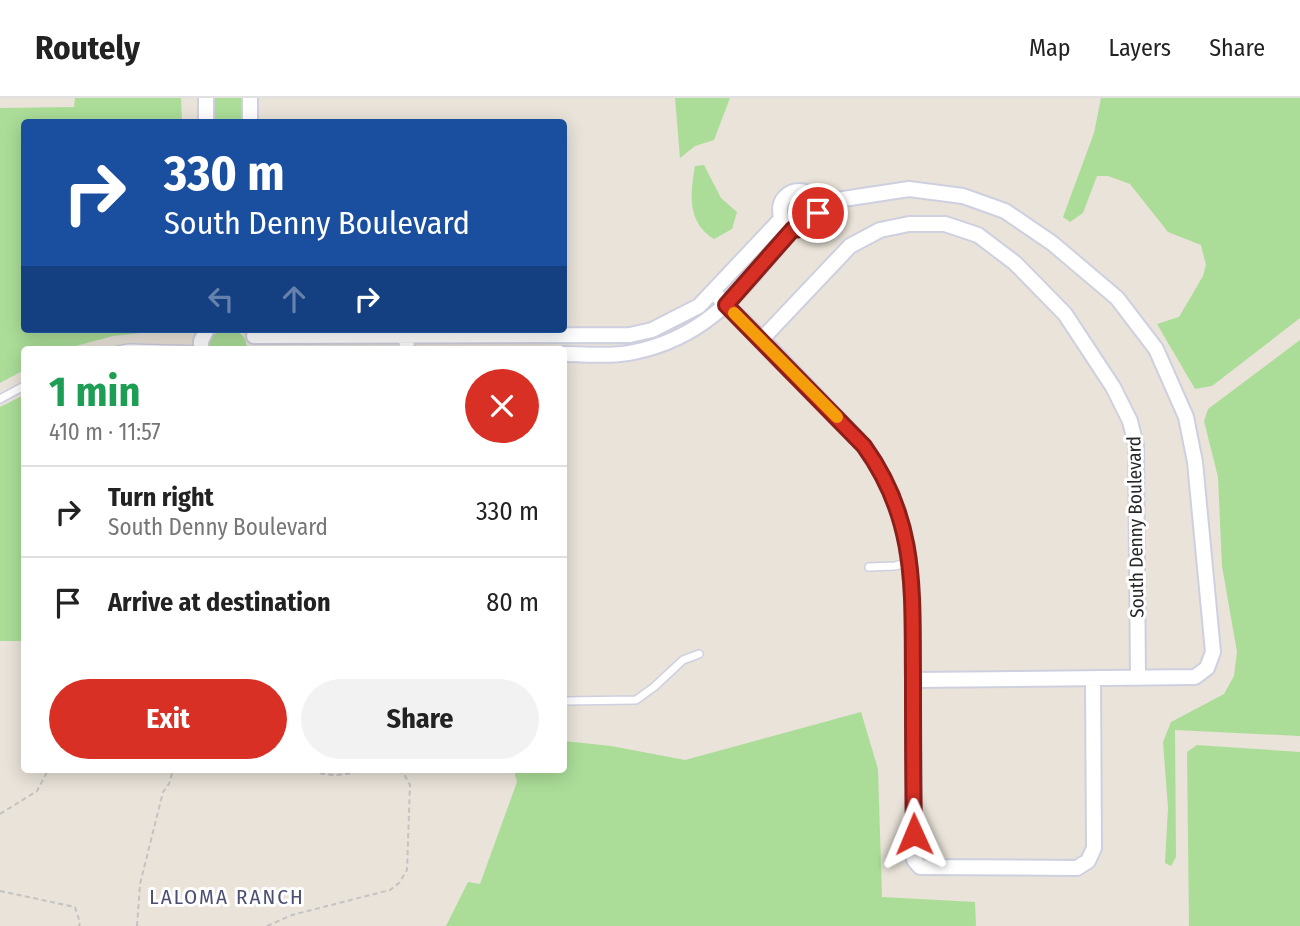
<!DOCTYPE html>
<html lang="en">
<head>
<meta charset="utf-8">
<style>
	body { margin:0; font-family:"Fira Sans Condensed",sans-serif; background:#f2f2f2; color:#222; height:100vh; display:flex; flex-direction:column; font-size:26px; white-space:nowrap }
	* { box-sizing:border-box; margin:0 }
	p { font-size:23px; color:#767676 }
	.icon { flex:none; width:38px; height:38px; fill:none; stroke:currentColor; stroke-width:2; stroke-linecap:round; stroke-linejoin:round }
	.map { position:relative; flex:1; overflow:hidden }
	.drawer { position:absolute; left:21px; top:248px; width:546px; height:427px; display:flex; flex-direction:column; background:#fff; border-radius:7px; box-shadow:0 4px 18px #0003 }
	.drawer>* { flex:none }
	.hud { position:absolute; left:21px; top:21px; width:546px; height:214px; border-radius:7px; box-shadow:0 4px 18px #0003; background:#1a4fa0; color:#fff; overflow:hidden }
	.pin { position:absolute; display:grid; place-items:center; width:60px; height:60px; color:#fff; margin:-30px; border:4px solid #fff; border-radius:50%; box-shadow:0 2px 7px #0007 }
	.me { position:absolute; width:77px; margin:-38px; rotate:359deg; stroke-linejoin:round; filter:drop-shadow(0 0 5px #0008) }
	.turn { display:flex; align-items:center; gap:24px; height:147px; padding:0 28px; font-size:32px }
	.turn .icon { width:91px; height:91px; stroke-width:2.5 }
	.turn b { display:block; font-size:49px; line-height:60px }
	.lanes { display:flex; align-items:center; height:66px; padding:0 28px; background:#0003; justify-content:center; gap:35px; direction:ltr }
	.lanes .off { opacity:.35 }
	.round { display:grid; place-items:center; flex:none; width:74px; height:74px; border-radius:37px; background:#f2f2f2 }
	.headline { display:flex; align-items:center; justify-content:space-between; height:119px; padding:0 28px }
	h1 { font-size:42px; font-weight:700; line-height:52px; color:#1e9e55 }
	.cta { display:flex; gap:14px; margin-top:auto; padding:14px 28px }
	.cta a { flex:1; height:80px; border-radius:42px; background:#d93025; color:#fff; font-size:28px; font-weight:700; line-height:80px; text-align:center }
	.cta a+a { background:#f2f2f2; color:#222 }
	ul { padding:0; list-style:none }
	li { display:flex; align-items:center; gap:21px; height:91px; padding:0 28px; border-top:2px solid #e0e0e0 }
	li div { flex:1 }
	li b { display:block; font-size:26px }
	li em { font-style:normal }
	header { display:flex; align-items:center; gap:42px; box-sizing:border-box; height:98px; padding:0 35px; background:#fff; border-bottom:2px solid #e0e0e0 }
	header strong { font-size:33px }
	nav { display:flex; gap:38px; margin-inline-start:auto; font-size:24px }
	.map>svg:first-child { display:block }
</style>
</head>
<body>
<header>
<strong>Routely</strong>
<nav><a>Map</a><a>Layers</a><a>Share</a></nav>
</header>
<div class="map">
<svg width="1300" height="828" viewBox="0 0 1300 828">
	<rect width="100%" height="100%" fill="#e9e3d9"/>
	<!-- green -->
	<path fill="#abdd98" d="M75,0H181L182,24H24V231H178L113,238L61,252H24V272L0,285V10L74,9Z
		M212,0H244V24H212Z
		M675,0H730L714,42L695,48L680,60Z
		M1101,0H1300V220L1212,288L1195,291L1157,226L1179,219L1203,178L1206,167L1201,147L1168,134L1130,86L1108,78H1097L1083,115L1070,124L1063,119L1094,35Z
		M704,67L721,100L737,114L732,131L714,141C687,124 690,97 695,68Z
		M222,231C236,231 247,235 247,252H209L211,239Z
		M1300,242V638L1175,632L1176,759L1171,768L1165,765L1168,710L1163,644L1171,624L1224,596L1234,578L1237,554L1222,468L1218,379L1204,323L1208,311Z
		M24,297V543H0V309Z
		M861,614L878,671L882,799L975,804L976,828H446L468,784L480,786L517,684L514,672H564V643L611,648L685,662Z
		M1197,647L1300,654V828H1189L1187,654Z"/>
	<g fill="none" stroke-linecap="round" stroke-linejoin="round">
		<!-- service casing -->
		<g stroke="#ced0df" stroke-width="10">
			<path id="service" d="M118,252L129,250L201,252
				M0,301L24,288
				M869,469L895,468L910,464
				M564,603L636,602L654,589L683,562L699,556"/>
		</g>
		<!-- minor casing -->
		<g stroke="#ced0df" stroke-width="18">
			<path id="minor" d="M206,24V0
				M250,24V0
				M780 112a19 19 0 1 1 38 0a19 19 0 1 1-38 0Z
				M817,105L909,91L963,98L1005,113L1052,145L1117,200L1156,251L1186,319L1195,364L1213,554L1207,570L1195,579L913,582
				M713,194L762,241L864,348C920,426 912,500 913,590C913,647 914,705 914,762L920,769L1077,770L1088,763L1094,750L1093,582
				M254,238L630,237L652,232L699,208L781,121
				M406,238L407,252
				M762,241L850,148L880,132L909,126H945L978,137L1015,165L1065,216L1113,289L1130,323L1136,347L1138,580
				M201,252V243L207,231
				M564,256C587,256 611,259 634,254C712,238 744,187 793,131"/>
		</g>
		<!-- path -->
		<path stroke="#c3c3c3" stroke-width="2" stroke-dasharray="5 3.5" stroke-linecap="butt" d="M312,672C329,680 345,677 363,672
			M0,716L37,693L48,672
			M0,793L75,809L80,825L79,828
			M137,828L140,786L163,694L169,686L173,672
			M267,828L292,817L390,792L399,785L407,772L410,687L404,676L396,672"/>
		<!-- service -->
		<use href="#service" stroke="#fff" stroke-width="7"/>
		<!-- minor -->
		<use href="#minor" stroke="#fff" stroke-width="14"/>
	</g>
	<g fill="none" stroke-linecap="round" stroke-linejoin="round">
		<!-- route casing -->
		<g stroke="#8d1f18" stroke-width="18">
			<path id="route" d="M818,115C815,127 805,133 793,131L726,207L864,348C918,423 912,492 913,580C913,632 913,684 914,736"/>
		</g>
		<!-- route -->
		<use href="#route" stroke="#d93025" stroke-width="12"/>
		<!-- slow -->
		<path stroke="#f59e0b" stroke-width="12" d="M734,215L837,319"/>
	</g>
	<g text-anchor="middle" stroke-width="6" stroke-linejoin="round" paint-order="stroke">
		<!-- street labels -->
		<g font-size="19" fill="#272727" stroke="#fff">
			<text transform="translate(1135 429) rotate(-91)" y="7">South Denny Boulevard</text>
		</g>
		<!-- neighbourhood labels -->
		<g font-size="21" letter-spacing="2" fill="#4b4f74" stroke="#fff">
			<text x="227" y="806">LALOMA RANCH</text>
		</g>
	</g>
</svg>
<div class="pin" style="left:818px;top:115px;background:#d93025"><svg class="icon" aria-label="arrive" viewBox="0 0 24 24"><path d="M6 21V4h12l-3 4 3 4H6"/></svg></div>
<svg class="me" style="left:914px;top:736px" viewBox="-20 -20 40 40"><path d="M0-17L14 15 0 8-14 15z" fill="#d93025" stroke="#fff" stroke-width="4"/></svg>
<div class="hud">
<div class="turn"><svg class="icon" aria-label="right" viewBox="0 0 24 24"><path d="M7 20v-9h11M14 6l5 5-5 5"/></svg><div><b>330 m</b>South Denny Boulevard</div></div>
<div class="lanes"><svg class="icon off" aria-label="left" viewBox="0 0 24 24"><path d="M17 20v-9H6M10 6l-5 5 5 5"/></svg><svg class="icon off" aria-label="ahead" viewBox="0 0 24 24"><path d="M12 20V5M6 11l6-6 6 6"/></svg><svg class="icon" aria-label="right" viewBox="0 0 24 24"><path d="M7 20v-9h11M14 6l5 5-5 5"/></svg></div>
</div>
<section class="drawer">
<div class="headline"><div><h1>1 min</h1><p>410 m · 11:57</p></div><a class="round" style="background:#d93025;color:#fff"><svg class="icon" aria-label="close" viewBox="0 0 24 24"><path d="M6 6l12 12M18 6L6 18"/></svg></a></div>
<ul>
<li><svg class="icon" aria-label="right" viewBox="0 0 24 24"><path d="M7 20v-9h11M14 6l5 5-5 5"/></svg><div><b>Turn right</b><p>South Denny Boulevard</p></div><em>330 m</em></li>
<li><svg class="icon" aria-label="arrive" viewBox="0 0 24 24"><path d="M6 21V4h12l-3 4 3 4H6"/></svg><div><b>Arrive at destination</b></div><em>80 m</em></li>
</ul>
<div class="cta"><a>Exit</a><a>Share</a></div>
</section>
</div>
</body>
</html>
